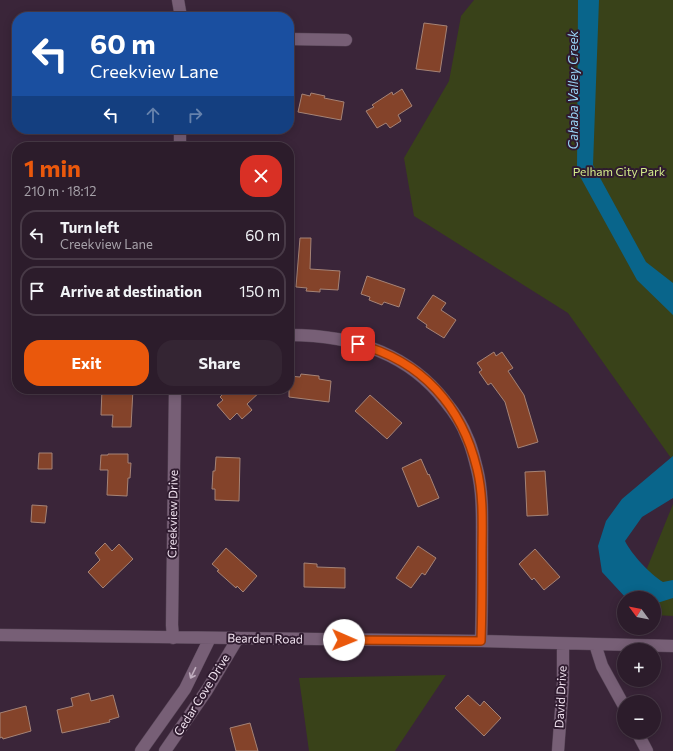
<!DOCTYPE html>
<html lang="en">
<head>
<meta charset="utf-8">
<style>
	body { margin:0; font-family:Commissioner,sans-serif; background:#342533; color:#f1f3f6; height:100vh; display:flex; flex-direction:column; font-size:15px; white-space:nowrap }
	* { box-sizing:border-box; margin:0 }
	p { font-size:13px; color:#a6a1a9 }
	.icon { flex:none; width:22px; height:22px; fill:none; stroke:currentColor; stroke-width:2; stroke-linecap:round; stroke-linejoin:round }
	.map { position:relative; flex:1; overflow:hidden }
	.side { position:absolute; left:12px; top:142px; width:282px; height:252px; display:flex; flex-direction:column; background:#2c1c2b; border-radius:16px; box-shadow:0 2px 10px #0003,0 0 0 1px #483a47 }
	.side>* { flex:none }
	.banner { position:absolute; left:12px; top:12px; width:282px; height:122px; border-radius:16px; box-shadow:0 2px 10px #0003,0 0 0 1px #483a47; background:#1a4fa0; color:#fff; overflow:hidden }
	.needle { width:26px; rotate:302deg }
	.fabs { position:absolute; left:617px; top:591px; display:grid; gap:8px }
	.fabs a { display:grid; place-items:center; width:44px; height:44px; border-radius:50%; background:#2c1c2b; box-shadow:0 2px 10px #0003,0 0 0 1px #483a47; font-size:20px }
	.pin { position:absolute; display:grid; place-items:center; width:34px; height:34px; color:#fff; margin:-17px; border-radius:8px; box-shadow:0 2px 6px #0006 }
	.me { position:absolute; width:44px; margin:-22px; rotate:91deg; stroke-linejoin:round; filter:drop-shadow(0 0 3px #0008) }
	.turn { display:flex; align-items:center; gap:14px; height:84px; padding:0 12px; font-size:18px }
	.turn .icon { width:52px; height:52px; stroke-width:2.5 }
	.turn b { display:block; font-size:28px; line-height:34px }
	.lanes { display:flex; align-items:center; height:38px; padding:0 12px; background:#0003; justify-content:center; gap:20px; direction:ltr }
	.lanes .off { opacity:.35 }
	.round { display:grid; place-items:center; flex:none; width:42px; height:42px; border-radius:16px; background:#342533 }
	.summary { display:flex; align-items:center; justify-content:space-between; height:68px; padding:0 12px }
	h1 { font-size:24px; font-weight:700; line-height:30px; color:#ea580c }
	.button { display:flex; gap:8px; margin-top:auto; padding:8px 12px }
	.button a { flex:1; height:46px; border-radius:16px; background:#ea580c; color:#fff; font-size:16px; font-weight:700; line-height:46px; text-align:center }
	.button a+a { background:#342533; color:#f1f3f6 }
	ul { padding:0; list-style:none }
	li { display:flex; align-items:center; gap:12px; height:50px; margin:0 8px 6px; padding:0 4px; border:2px solid #483a47; border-radius:16px }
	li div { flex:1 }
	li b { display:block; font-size:15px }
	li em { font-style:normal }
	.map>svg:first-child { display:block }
</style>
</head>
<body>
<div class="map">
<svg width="673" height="751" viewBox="0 0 673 751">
	<rect width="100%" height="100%" fill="#3a2539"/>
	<!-- green -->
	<path fill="#394219" d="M474,0H673V456L671,458L568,313L414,216L404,158L449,81L461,16Z
		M673,504V616L654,615V598H635Z
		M446,675L395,751H309L299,678Z"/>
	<!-- water -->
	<path fill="#09658b" d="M578,0H599L593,165L646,262L673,283V315L637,280L577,171Z
		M673,456V498L642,517L625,541C632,555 650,574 663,582L673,580V598L654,604V598H626L602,572L598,546L606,521L622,499Z"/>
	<!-- building -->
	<path fill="#84432a" stroke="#a58376" d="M424,23L447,26L440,72L416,69Z
		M402,89L412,106L398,115L401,121L390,128L386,123L377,128L366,111L374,107L372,105L392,92L393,95Z
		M311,93L325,96L324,98L344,102L341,120L298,112L302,94L310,96Z
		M300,238H311L310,269L340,271L338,290L320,289V292L306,291L307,288L296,287Z
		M367,276L405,289L399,307L384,302L382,305L369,300L370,297L361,294Z
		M433,295L446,303L441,310L456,320L444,338L426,327L427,325L417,318Z
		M494,352L496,356L502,352L513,368L508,371L524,395L538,442L518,448L505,402L491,383L488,385L479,372L482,370L477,363Z
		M301,374L319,376V379L331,381L329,402L289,397V376L300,377Z
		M102,389H133L131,427H112L113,415H101Z
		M228,389H263L247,404L252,410L242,419L237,413L230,420L217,405L223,400L220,397Z
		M370,395L402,423L387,439L355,411Z
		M39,453H52V469H38Z
		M108,454H128V463H131L130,478H128L127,496L107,495L108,470H100L101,455H108Z
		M216,457L240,458L239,501L215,500V489H212L213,471H215Z
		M421,459L428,475L429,474L439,498L418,507L402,468Z
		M545,471L548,515L527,516L525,472Z
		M32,505L47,506L45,523L31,522Z
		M105,543L112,551L119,544L133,559L103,588L88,572L100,560L95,553Z
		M418,546L436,558L425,575L422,573L411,588L396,578Z
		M226,548L257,576L243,592L237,586L236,588L217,571L219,570L212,564Z
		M535,549L560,577L544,590L534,578L532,580L519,564Z
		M304,563L317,564V567L345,568V588L304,587Z
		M89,693L91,701L113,695L119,717L109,720L110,722L62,733L57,710L73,706L71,698Z
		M468,695L480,706L484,701L501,718L484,736L455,708Z
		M26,706L31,731L3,739L2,737L0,738V713Z
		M250,723L258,751H236L230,728Z"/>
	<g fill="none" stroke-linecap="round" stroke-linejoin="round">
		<!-- minor casing -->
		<g stroke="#564556" stroke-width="13">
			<path id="minor" d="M178,0L181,17
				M289,39L346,40
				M180,147V129
				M289,335C349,335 407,352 445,401C454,412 462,423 467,437C472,447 474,458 477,469C483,493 482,519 482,544C482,577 482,609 481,641
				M0,635L481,641L673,646
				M173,638L172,625L175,389
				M595,644L602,666L624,706
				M637,732L647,751
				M141,751L185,689L210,638
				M165,751L207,690L238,638
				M558,751L563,683V644"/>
		</g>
		<!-- minor -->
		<use href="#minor" stroke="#775f76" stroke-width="12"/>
	</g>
	<!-- one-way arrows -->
	<defs><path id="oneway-shaft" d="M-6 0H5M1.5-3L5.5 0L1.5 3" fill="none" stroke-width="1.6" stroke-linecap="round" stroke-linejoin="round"/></defs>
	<use stroke="#c0aebf" href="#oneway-shaft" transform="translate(193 673) rotate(116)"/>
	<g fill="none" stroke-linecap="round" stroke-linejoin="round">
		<!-- route casing -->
		<g stroke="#983908" stroke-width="10">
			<path id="route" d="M344,640L481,641C482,613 482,585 482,556C482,528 484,497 477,469C462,406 422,361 358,344"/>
		</g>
		<!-- route -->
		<use href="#route" stroke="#ea580c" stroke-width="7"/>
	</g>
	<g text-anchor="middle" stroke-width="4" stroke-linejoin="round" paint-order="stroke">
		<!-- park labels -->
		<g font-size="12" fill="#d4ed8b" stroke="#2f1b2f">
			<text x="619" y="176">Pelham City Park</text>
		</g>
		<!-- street labels -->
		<g font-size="12" fill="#f1e3f0" stroke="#2f1b2f">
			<text transform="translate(173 514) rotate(-89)" y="4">Creekview Drive</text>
			<text transform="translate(265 639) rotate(1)" y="4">Bearden Road</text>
			<text transform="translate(202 695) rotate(-58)" y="4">Cedar Cove Drive</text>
			<text transform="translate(561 697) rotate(-87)" y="4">David Drive</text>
		</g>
		<!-- water labels -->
		<g font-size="13" font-style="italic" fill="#98d2f4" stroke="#2f1b2f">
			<text transform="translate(573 90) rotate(-90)" y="5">Cahaba Valley Creek</text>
		</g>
	</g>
</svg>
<div class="fabs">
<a><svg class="needle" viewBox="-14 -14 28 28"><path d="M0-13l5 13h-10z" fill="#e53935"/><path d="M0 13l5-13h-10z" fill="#a6a1a9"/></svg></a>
<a>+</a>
<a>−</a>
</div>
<div class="pin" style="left:358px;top:344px;background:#d93025"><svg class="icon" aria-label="arrive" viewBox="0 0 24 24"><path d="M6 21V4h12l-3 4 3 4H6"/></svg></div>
<svg class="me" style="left:344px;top:640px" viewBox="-20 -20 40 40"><circle r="19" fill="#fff"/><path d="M0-13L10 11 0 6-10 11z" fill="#ea580c"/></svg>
<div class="banner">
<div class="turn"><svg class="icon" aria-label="left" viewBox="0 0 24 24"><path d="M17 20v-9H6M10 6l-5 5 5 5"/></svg><div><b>60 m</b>Creekview Lane</div></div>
<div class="lanes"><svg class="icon" aria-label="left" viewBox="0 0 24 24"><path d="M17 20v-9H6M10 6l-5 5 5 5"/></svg><svg class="icon off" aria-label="ahead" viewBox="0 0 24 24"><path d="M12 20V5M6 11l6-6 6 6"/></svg><svg class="icon off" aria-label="right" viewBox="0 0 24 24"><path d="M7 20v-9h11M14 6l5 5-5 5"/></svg></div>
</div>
<section class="side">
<div class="summary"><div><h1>1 min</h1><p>210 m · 18:12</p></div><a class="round" style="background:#d93025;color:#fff"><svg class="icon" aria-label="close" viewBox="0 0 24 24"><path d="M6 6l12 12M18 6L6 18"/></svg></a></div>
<ul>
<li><svg class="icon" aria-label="left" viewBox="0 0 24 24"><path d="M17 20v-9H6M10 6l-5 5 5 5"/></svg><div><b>Turn left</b><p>Creekview Lane</p></div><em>60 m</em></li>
<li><svg class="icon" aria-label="arrive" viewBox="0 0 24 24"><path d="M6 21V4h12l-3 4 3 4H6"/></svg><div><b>Arrive at destination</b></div><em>150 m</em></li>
</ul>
<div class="button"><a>Exit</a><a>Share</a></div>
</section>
</div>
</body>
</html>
